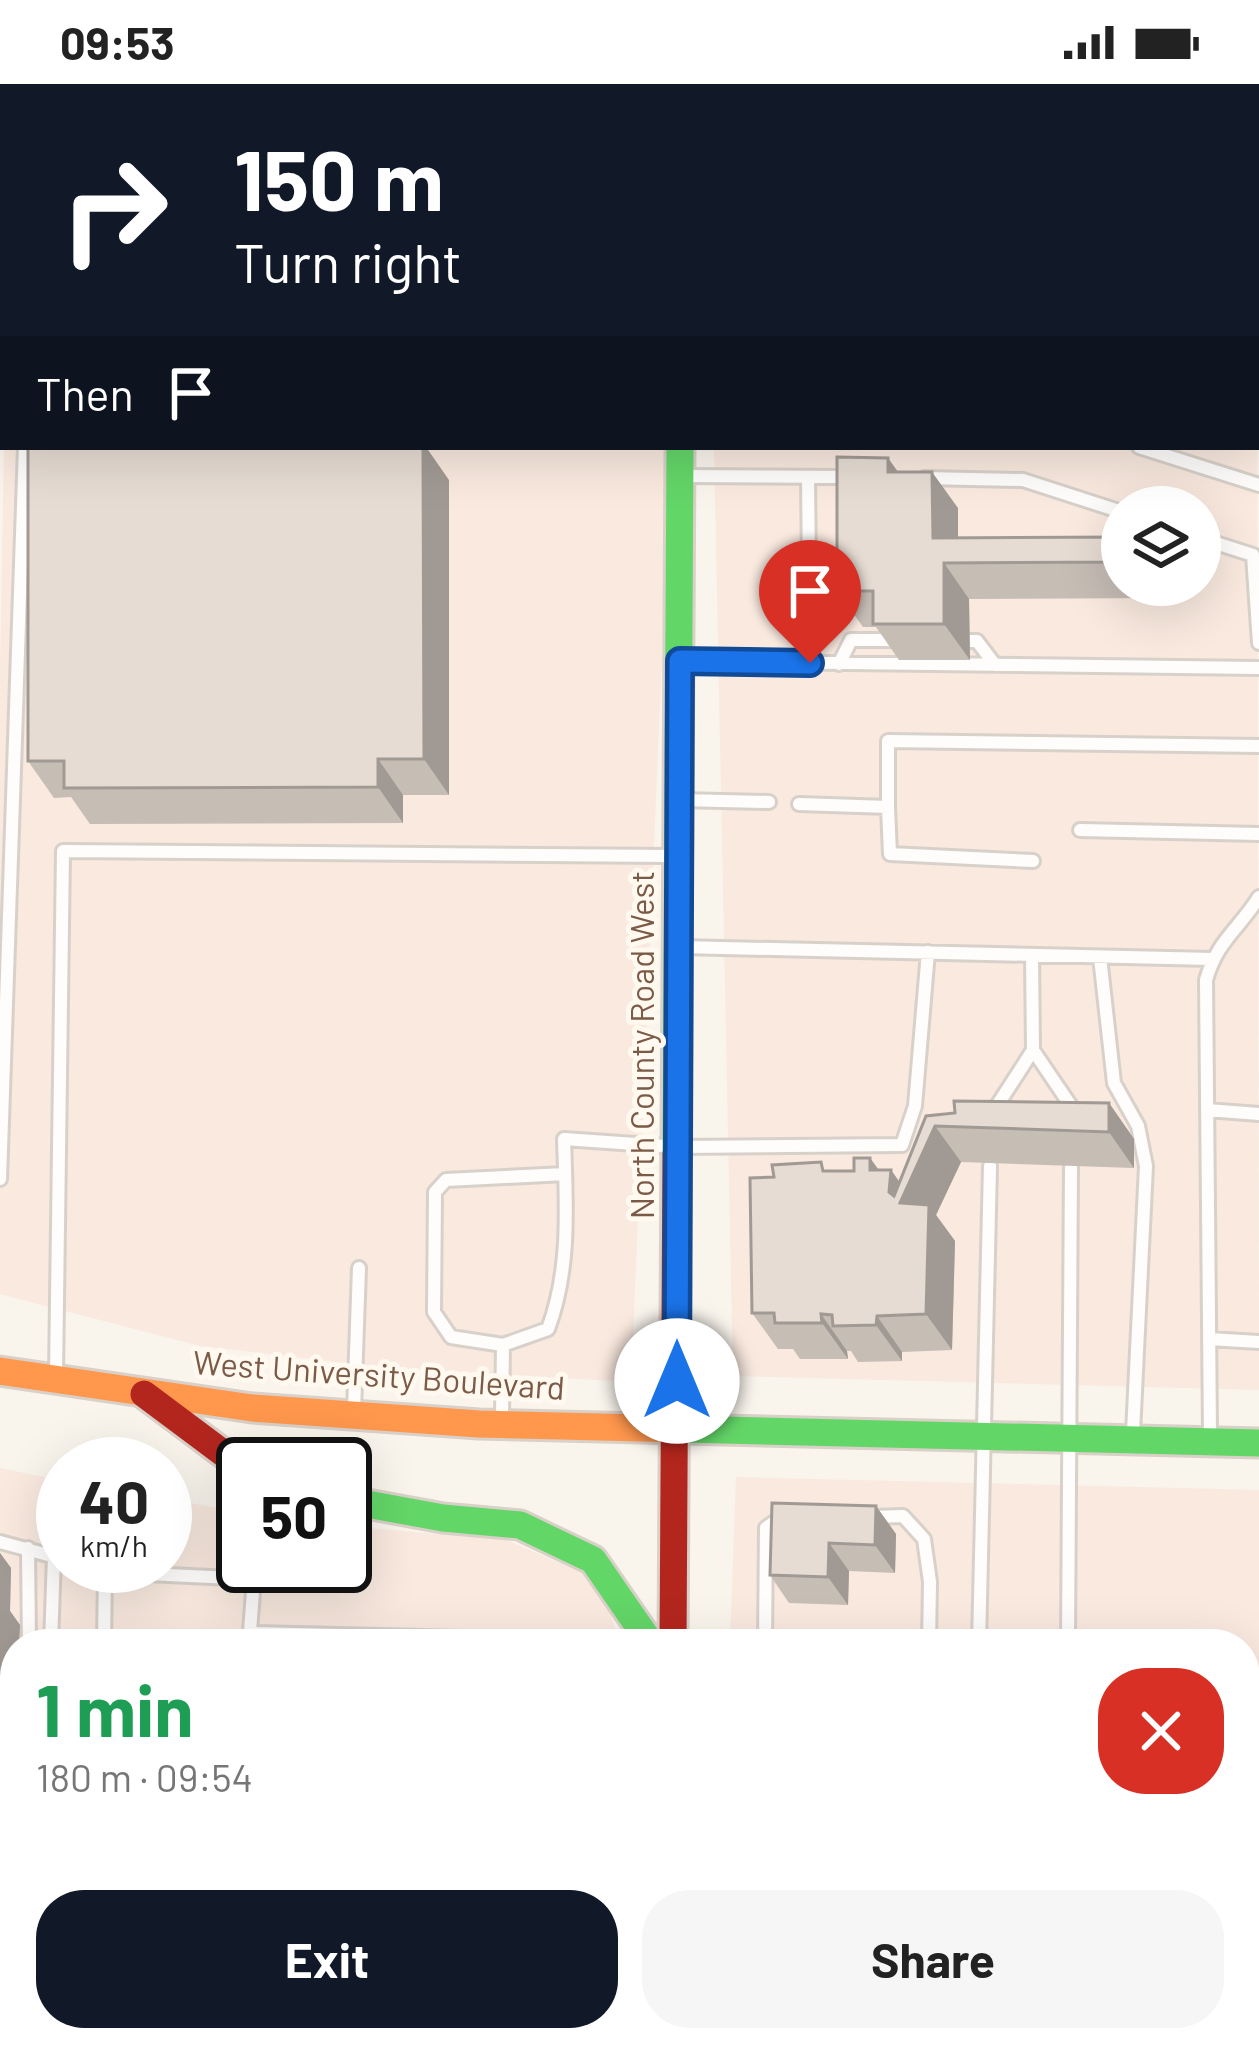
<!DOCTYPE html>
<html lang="en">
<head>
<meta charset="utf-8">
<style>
	body { margin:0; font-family:Barlow,sans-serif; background:#f6f6f6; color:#222; height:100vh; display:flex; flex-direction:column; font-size:45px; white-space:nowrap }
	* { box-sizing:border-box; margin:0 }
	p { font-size:39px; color:#767676 }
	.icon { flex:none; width:66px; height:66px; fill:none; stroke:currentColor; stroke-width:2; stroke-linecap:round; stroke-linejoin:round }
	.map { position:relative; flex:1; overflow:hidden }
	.details { position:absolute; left:0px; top:1545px; width:1260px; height:423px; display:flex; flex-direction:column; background:#fff; border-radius:48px 48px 0 0; box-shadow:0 12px 48px #0002 }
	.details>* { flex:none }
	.guide { position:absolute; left:0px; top:0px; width:1260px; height:366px; box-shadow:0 12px 48px #0002; background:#111827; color:#fff; overflow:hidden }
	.fabs { position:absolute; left:1101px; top:402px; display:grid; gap:24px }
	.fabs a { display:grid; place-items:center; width:120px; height:120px; border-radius:50%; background:#fff; box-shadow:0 12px 48px #0002; font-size:60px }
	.speed { position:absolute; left:36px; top:1353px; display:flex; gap:24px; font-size:60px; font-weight:700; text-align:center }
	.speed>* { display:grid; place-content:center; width:156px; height:156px; border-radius:50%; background:#fff; box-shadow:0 12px 48px #0002; line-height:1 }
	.speed small { font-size:30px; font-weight:400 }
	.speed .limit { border:6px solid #111; border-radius:18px; background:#fff; color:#111 }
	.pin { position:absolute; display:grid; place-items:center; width:102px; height:102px; color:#fff; margin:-123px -51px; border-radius:50% 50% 50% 0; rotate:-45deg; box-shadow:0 0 12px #0007 }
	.pin .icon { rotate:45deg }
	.me { position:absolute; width:132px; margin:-66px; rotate:0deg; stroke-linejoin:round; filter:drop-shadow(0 0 9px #0008) }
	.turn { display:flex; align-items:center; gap:42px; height:252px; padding:0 36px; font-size:54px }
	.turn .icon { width:156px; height:156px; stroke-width:2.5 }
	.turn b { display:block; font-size:84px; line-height:102px }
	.then { display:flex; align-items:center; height:114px; padding:0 36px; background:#0003; gap:24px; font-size:45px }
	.round { display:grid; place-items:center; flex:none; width:126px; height:126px; border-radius:48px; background:#f6f6f6 }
	.summary { display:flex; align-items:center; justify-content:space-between; height:204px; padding:0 36px }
	h1 { font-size:72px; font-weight:700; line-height:90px; color:#1e9e55 }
	.action { display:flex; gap:24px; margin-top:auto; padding:24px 36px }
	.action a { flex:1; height:138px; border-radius:48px; background:#111827; color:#fff; font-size:48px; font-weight:700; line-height:138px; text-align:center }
	.action a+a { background:#f6f6f6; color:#222 }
	.status { display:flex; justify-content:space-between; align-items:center; height:84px; padding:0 60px; background:#fff; direction:ltr }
	.status svg { height:33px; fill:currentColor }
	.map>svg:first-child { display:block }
</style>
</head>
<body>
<div class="status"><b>09:53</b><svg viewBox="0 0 49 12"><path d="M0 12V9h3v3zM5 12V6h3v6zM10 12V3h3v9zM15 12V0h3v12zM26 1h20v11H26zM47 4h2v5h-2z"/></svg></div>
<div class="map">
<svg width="1259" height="1967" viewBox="0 0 1259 1967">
	<rect width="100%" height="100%" fill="#f9f4ec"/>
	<!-- residential -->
	<path fill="#f2e7d9" d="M1245,1630H1259V1967H726V1953H1245Z"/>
	<!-- commercial -->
	<path fill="#f9e9df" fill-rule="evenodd" d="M4,0H686L5,3Z
		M707,0H1144L1148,3H707Z
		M1257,85L1259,1306L733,1292L714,363H1257ZM1122,423H1200V501H1122Z
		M4,363H671L631,1298L379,1283L200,1262L0,1210V588Z
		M0,1384L63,1397V1482H165V1415L243,1428V1482H345V1442L507,1456L580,1488L608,1525L621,1560H15V1953H625V1967H0Z
		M736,1393L1259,1406V1630H1245V1560H730Z"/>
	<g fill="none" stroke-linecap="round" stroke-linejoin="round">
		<!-- lane casing -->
		<g stroke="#d8d1ca" stroke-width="18">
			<path id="lane" d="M86,0L90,3
				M531,0L532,3
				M111,3L124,0
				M432,3L443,0
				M1257,230L1259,231
				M1257,311L1259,312
				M1139,363L1259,401
				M684,392L850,393
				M808,393L810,579
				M924,394L1023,396L1122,428
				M1200,454L1253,471L1259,559
				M969,557H977L995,581
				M684,577L1259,584
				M839,580L851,556H899
				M680,716L769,718
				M799,720L888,723V657L1259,662
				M888,723L890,770L1033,777
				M1080,746L1259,750
				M680,863L1212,875
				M1032,871L1033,966
				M1100,873L1114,999L1138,1042L1146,1082L1133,1349
				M1207,1026L1259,1030
				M993,1028L1033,966L1071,1022V1033
				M565,1090L446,1096L435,1108L434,1228L451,1253L503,1261L548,1245C571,1184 566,1119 564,1055L678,1063L902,1061L915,1022L928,868
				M0,1095L25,363
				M1209,1255L1259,1258
				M56,1291L63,767L671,772
				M354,1327L359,1184
				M502,1332L503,1261
				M1210,1350L1206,896C1217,857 1238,846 1259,813
				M872,1433L903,1432L924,1455L930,1498L929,1560
				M0,1458L63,1475
				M28,1464L29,1560
				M250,1549L507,1555L514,1560
				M51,1560L54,1472
				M104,1560L105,1488L253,1495
				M249,1560L255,1482
				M765,1560L766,1444L780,1434
				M979,1560L990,1082
				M1068,1560L1071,1083
				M1245,1633H1259
				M0,1673L11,1672L15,1666
				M0,1700H15
				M0,1913L15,1914
				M411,1953L507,1962L667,1964"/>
		</g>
		<!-- street casing -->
		<g stroke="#d8d1ca" stroke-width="30">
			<path id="street" d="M1245,1881L1259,1882"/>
		</g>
		<!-- fast casing -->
		<g stroke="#d9d0c8" stroke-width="33">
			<path id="fast" d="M682,0V3
				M1140,0L1144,3
				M755,3L758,0
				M1257,86L1259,88
				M676,1070L680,363
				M683,1345L1259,1359
				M345,1416L443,1434L520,1441L593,1476L651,1560"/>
		</g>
		<!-- slow casing -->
		<g stroke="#d9d0c8" stroke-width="33">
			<path id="slow" d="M0,1287L252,1324L479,1340L683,1345"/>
		</g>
		<!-- jam casing -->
		<g stroke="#d9d0c8" stroke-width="33">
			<path id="jam" d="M611,0V3
				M144,1310L243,1384
				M673,1560L676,1070
				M669,1953V1967"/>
		</g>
		<!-- lane -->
		<use href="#lane" stroke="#fefdfc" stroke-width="12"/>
		<!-- street -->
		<use href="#street" stroke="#fefdfc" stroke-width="24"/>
		<!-- fast -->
		<use href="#fast" stroke="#63d668" stroke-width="27"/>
		<!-- slow -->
		<use href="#slow" stroke="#ff974d" stroke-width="27"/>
		<!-- jam -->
		<use href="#jam" stroke="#b3261e" stroke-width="27"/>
	</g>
	<!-- wall -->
	<path fill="#c6bdb5" d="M898,388L958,424V454L1122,453V501H1181L1167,514L969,515L970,576H899L876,543H863L837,507Z
		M449,396V711H403V739L90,740L71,713L54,714L28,677Z
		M1109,1019L1134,1055V1084L961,1078L936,1131L955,1157L952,1266L902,1268V1277L858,1278L851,1267H847L848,1275H800L793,1265H778L752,1229L774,1093L828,1087H854L870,1074L879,1086H891L899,1098L926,1032Z
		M876,1422L896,1450L895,1489L849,1487L848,1521L789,1519L770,1491Z
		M0,1469L11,1484L10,1527L20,1541L19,1560H15V1634L0,1633Z"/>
	<!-- shaded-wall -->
	<path fill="#a19a94" d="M423,363H426L449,396V711L424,675Z
		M888,374L914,410L888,388Z
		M932,388L958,424V479L933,454Z
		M944,479L969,515L970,576L944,540Z
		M378,675L403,711V739L378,703Z
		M1109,1019L1134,1055V1084L1109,1048Z
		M935,1042L961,1078L936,1131L955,1157L952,1266L926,1230V1155L870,1086V1074L890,1102L891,1086L906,1107Z
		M821,1230L847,1267L848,1275L822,1239Z
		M877,1232L902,1268V1277L876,1241Z
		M876,1422L896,1450L895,1489L875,1461Z
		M829,1459L849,1487L848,1521L828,1493Z
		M0,1469L11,1484L10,1527L20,1541L19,1560H15V1632L0,1611Z
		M311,1953H313L322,1967H312Z"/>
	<!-- building -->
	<path fill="#e6dcd3" stroke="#a19a94" stroke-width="3" d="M28,363H423L424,675H378V703L64,704V677H28Z
		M837,373L888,374V388H932L933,454L1122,453V478L944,479V540H873V507H837Z
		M954,1017L1109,1019V1048L935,1042L900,1119L929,1121L926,1230L877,1232L876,1241L833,1242L832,1231L821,1230L822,1239H775L774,1229H752L750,1094L774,1093L772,1081L821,1078L823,1087H854V1074H870V1086H891L889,1108L894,1112L926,1032L955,1029Z
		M772,1419L876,1422L875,1461L829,1459L828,1493L770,1491Z
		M148,1953H311L312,1967H148Z"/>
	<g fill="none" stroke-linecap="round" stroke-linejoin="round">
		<!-- route casing -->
		<g stroke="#114b97" stroke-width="30">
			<path id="route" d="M677,1297L680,577L810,579"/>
		</g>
		<!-- route -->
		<use href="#route" stroke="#1a73e8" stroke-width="21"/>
	</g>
	<g text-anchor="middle" stroke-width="10" stroke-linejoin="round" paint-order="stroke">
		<!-- street labels -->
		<g font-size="33" fill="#7b5a48" stroke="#fff9ef">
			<text transform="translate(642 961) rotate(-90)" y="12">North County Road West</text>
			<text transform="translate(379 1291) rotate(4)" y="12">West University Boulevard</text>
		</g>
	</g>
</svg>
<div class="fabs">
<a><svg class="icon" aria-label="layers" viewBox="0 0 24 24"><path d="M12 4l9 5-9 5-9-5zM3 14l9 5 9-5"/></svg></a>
</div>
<div class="speed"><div>40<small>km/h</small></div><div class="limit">50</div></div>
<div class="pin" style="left:810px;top:579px;background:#d93025"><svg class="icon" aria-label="arrive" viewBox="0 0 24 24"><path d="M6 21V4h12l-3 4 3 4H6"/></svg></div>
<svg class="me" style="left:677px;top:1297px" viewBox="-20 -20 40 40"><circle r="19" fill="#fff"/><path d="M0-13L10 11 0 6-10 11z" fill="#1a73e8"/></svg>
<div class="guide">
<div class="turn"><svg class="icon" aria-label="right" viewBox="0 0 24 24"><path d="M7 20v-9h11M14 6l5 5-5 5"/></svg><div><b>150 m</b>Turn right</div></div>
<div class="then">Then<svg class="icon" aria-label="arrive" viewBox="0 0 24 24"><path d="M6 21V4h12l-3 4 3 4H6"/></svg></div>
</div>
<section class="details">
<div class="summary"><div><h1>1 min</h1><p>180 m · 09:54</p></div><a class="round" style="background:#d93025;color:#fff"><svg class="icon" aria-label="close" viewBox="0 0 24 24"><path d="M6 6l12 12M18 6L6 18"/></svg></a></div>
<div class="action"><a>Exit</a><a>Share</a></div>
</section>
</div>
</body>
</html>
